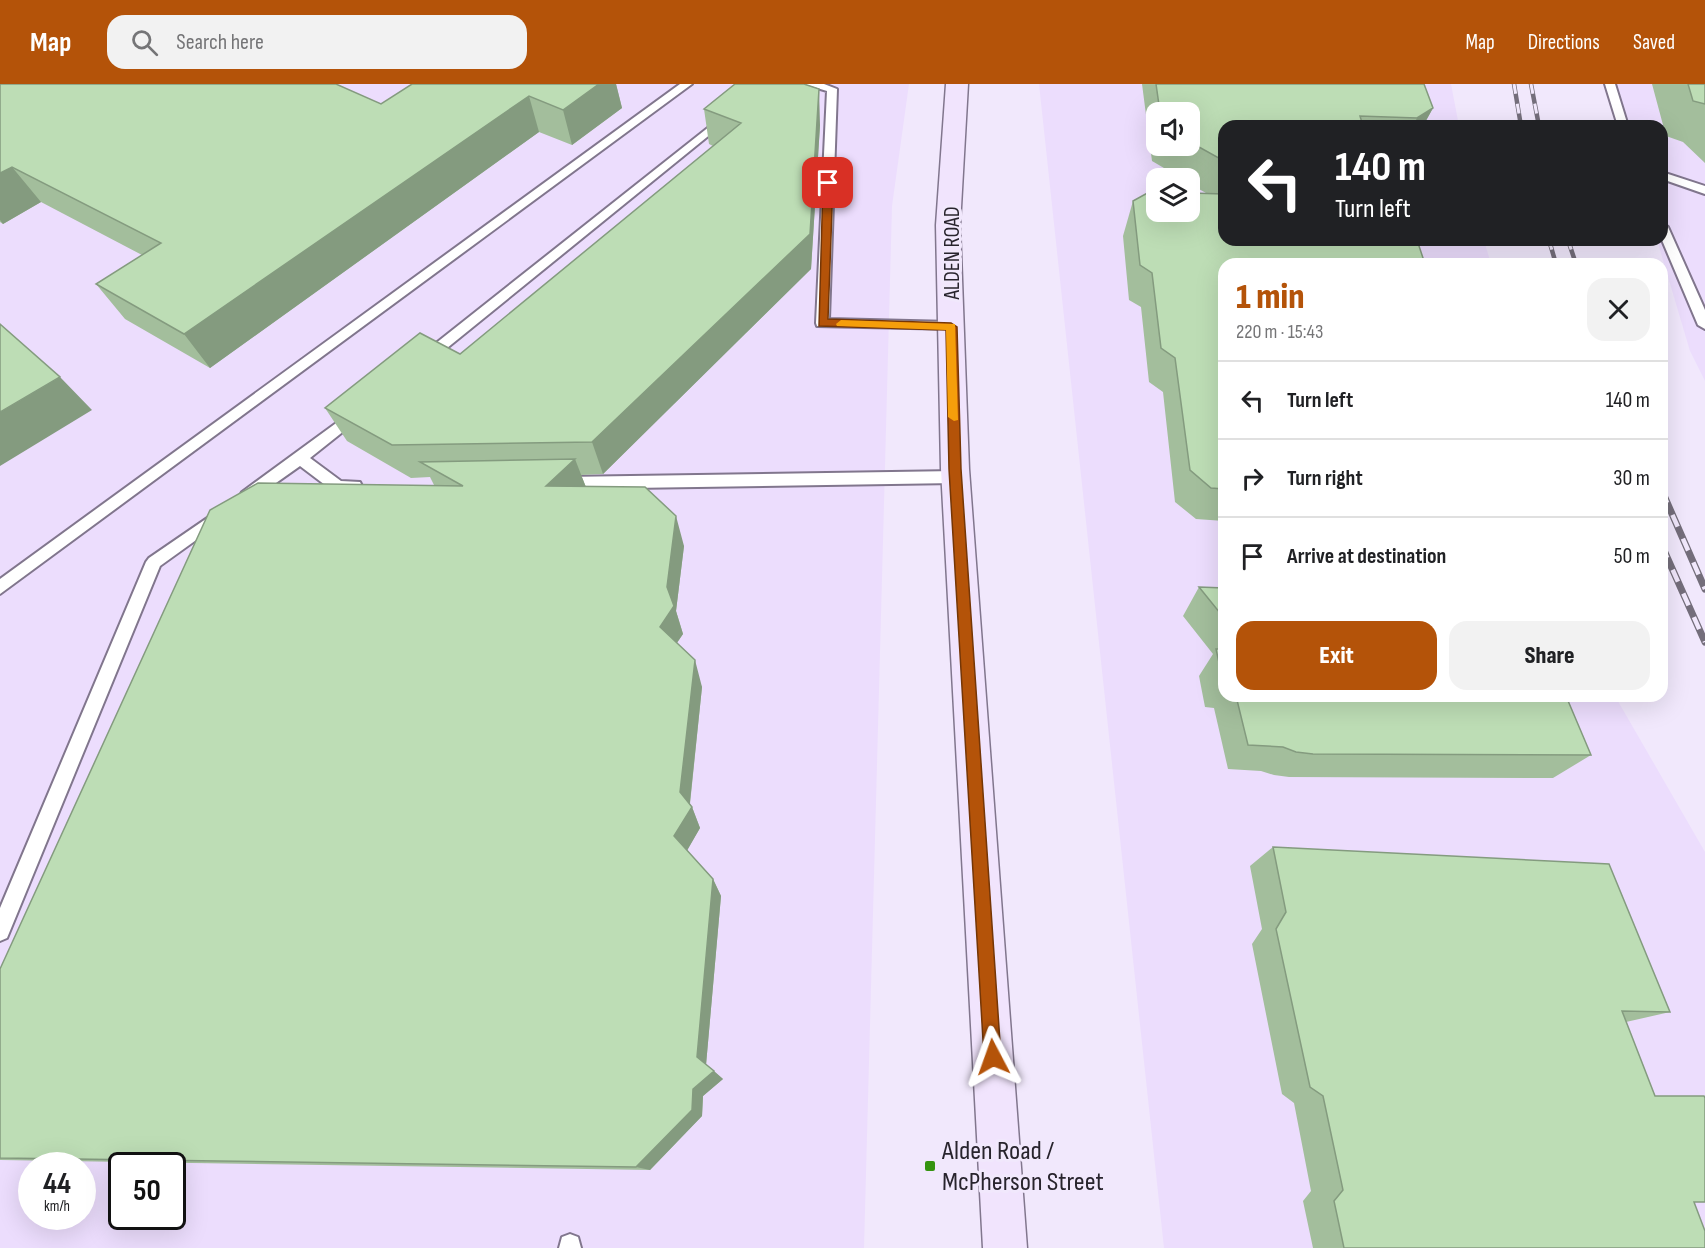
<!DOCTYPE html>
<html lang="en">
<head>
<meta charset="utf-8">
<style>
	body { margin:0; font-family:"Sofia Sans Condensed",sans-serif; background:#f2f2f2; color:#202124; height:100vh; display:flex; flex-direction:column; font-size:22px; white-space:nowrap }
	* { box-sizing:border-box; margin:0 }
	p { font-size:20px; color:#757577 }
	.icon { flex:none; width:33px; height:33px; fill:none; stroke:currentColor; stroke-width:2; stroke-linecap:round; stroke-linejoin:round }
	.map { position:relative; flex:1; overflow:hidden }
	.side { position:absolute; left:1218px; top:174px; width:450px; height:444px; display:flex; flex-direction:column; background:#fff; border-radius:18px; box-shadow:0 6px 24px #0002 }
	.side>* { flex:none }
	.guide { position:absolute; left:1218px; top:36px; width:450px; height:126px; border-radius:18px; box-shadow:0 6px 24px #0002; background:#202124; color:#fff; overflow:hidden }
	.fabs { position:absolute; left:1146px; top:18px; display:grid; gap:12px }
	.fabs a { display:grid; place-items:center; width:54px; height:54px; border-radius:12px; background:#fff; box-shadow:0 6px 24px #0002; font-size:30px }
	.speed { position:absolute; left:18px; top:1068px; display:flex; gap:12px; font-size:30px; font-weight:700; text-align:center }
	.speed>* { display:grid; place-content:center; width:78px; height:78px; border-radius:50%; background:#fff; box-shadow:0 6px 24px #0002; line-height:1 }
	.speed small { font-size:15px; font-weight:400 }
	.speed .limit { border:3px solid #111; border-radius:9px; background:#fff; color:#111 }
	.pin { position:absolute; display:grid; place-items:center; width:51px; height:51px; color:#fff; margin:-26px; border-radius:12px; box-shadow:0 3px 9px #0006 }
	.me { position:absolute; width:66px; margin:-33px; rotate:356deg; stroke-linejoin:round; filter:drop-shadow(0 0 4px #0008) }
	.turn { display:flex; align-items:center; gap:21px; height:126px; padding:0 18px; font-size:27px }
	.turn .icon { width:78px; height:78px; stroke-width:2.5 }
	.turn b { display:block; font-size:42px; line-height:51px }
	.round { display:grid; place-items:center; flex:none; width:63px; height:63px; border-radius:18px; background:#f2f2f2 }
	.overview { display:flex; align-items:center; justify-content:space-between; height:102px; padding:0 18px }
	h1 { font-size:36px; font-weight:800; line-height:45px; color:#b45309 }
	.button { display:flex; gap:12px; margin-top:auto; padding:12px 18px }
	.button a { flex:1; height:69px; border-radius:18px; background:#b45309; color:#fff; font-size:24px; font-weight:800; line-height:69px; text-align:center }
	.button a+a { background:#f2f2f2; color:#202124 }
	ul { padding:0; list-style:none }
	li { display:flex; align-items:center; gap:18px; height:78px; padding:0 18px; border-top:2px solid #e0e0e0 }
	li div { flex:1 }
	li b { display:block; font-size:22px }
	li em { font-style:normal }
	header { display:flex; align-items:center; gap:36px; box-sizing:border-box; height:84px; padding:0 30px; background:#b45309; color:#fff }
	header strong { font-size:28px }
	nav { display:flex; gap:33px; margin-inline-start:auto; font-size:21px }
	.search { width:420px; height:54px; background:#f2f2f2; display:flex; align-items:center; gap:15px; box-sizing:border-box; padding:0 21px; border-radius:18px; color:#757577; font-size:22px }
	.map>svg:first-child { display:block }
</style>
</head>
<body>
<header>
<strong>Map</strong>
<div class="search"><svg class="icon" aria-label="search" viewBox="0 0 24 24"><circle cx="10" cy="10" r="6"/><path d="M15 15l6 6"/></svg>Search here</div>
<nav><a>Map</a><a>Directions</a><a>Saved</a></nav>
</header>
<div class="map">
<svg width="1705" height="1164" viewBox="0 0 1705 1164">
	<rect width="100%" height="100%" fill="#f1e8fc"/>
	<!-- built -->
	<path fill="#ecddfd" fill-rule="evenodd" d="M0,0H909L892,122L864,1164H0ZM32,1082H82V1132H32ZM122,1082H172V1132H122Z
		M1039,0H1451L1459,42H1224V156H1484L1491,180H1224V612H1615L1705,768V1164H1164ZM1156,28H1190V62H1156ZM1156,94H1190V128H1156Z
		M1612,0H1705V297L1690,267L1657,156H1662V42H1624Z"/>
	<g fill="none" stroke-linecap="round" stroke-linejoin="round">
		<!-- lane casing -->
		<g stroke="#81768d" stroke-width="4">
			<path id="lane" d="M680,0H692L0,510V495Z
				M804,0H824L837,5L829,235L951,238L958,242L956,245L817,242L816,239L827,7Z
				M1605,0H1615L1628,42H1618Z
				M724,31L729,34L728,36L431,277H421L419,274L421,271Z
				M1662,88L1705,102V110L1662,95Z
				M1662,139L1668,143L1705,226V245L1698,241L1662,156Z
				M354,326L361,331L359,335L310,374L341,397L360,398L362,402L360,406L338,409L333,407L300,382L252,416H242L240,412L242,408Z
				M956,387L961,389L963,393L961,397L956,399L564,405L559,403L557,399L559,395L564,393Z
				M219,426L224,428L226,432L224,436L160,482L7,854L0,857V824L146,478L149,474Z
				M570,1150L578,1153L581,1164H559L562,1153Z"/>
		</g>
		<!-- secondary casing -->
		<g stroke="#81768d" stroke-width="3">
			<path id="secondary" d="M946,0H968L960,141L969,385L1027,1164H983L941,385L936,141Z"/>
		</g>
		<!-- lane -->
		<use href="#lane" fill="#fff" fill-rule="evenodd"/>
		<!-- secondary -->
		<use href="#secondary" fill="#f1e4fd" fill-rule="evenodd"/>
		<!-- rail-far1 casing -->
		<g stroke="#746e7b" stroke-width="4.5">
			<path id="rail-far1" d="M1514,0L1521,42
				M1531,0L1539,42
				M1549,156L1556,180
				M1568,156L1576,180"/>
		</g>
		<!-- rail casing -->
		<g stroke="#746e7b" stroke-width="7">
			<path id="rail" d="M1662,407L1705,505
				M1662,462L1705,558"/>
		</g>
		<!-- rail-far1 -->
		<use href="#rail-far1" stroke="#f1e8fc" stroke-width="3" stroke-dasharray="10" stroke-linecap="butt"/>
		<!-- rail -->
		<use href="#rail" stroke="#f1e8fc" stroke-width="4.5" stroke-dasharray="13" stroke-linecap="butt"/>
	</g>
	<!-- wall -->
	<path fill="#a3be9c" fill-rule="evenodd" d="M0,0L338,1L381,20L616,0L622,24L572,61L539,48L210,284L125,235L96,200L142,171L41,118L3,140L0,138Z
		M1142,0H1424L1433,24L1423,42H1224V437L1196,435L1175,418L1163,308L1149,298L1141,223L1129,216L1123,152L1133,117L1206,109L1190,100V94H1181L1152,77ZM1156,28H1190V62H1156Z
		M1652,0H1705V79L1683,58L1666,52Z
		M704,25L820,41L811,185L603,390L581,391L586,403L684,462L676,527L683,550L677,559L702,603L690,720L692,723L700,744L687,766L713,795L721,812L706,981L723,995L703,1012L702,1032L650,1086L0,1076V885L434,401L430,393L411,394L347,357L325,324L460,270L713,62L709,60Z
		M1199,503L1224,504V612H1566L1591,671L1553,694L1289,693L1274,691L1261,687L1228,685L1214,624L1205,623L1199,592L1213,570L1183,532Z
		M1273,763L1670,928L1626,938L1655,1012L1705,1014V1118H1694L1705,1164H1313L1303,1117L1311,1107L1294,1019L1282,1010L1252,860L1262,845L1250,782Z"/>
	<!-- shaded-wall -->
	<path fill="#849b7f" d="M599,0H616L622,24L572,61L563,26Z
		M819,5L820,41L811,185L603,390L592,358Z
		M529,12L539,48L210,284L184,250Z
		M1433,24L1423,42H1413L1417,34Z
		M12,83L41,118L3,140L0,136V89Z
		M60,293L92,326L0,382V328Z
		M575,375L587,406L546,402Z
		M676,432L684,462L676,527L683,550L669,570L660,543L667,503Z
		M695,576L702,603L689,727L692,723L700,744L684,772L674,752Z
		M713,795L721,812L706,981L697,973Z
		M714,987L723,995L703,1012L702,1032L650,1086L636,1083L693,1005Z"/>
	<!-- building -->
	<path fill="#bdddb5" stroke="#849b7f" stroke-width="1.5" d="M0,0H336L381,20L412,0H599L563,26L529,12L184,250L96,200L161,159L12,83L0,89Z
		M735,0H804L819,5L810,150L592,358L392,361L325,324L420,249L460,270L741,39L704,25Z
		M1156,0H1424L1433,24L1417,34L1360,32L1363,42H1224V77L1190,58V28H1160Z
		M1688,0H1705V20L1693,17Z
		M1151,107H1156V128H1190V109L1224,110V156H1417L1425,180H1224V405L1211,404L1190,386L1175,274L1161,264L1152,189L1140,181L1133,117Z
		M0,240L60,293L0,328Z
		M575,375L546,402L645,403L676,432L667,503L674,522L660,543L695,576L680,708L692,723L674,752L713,795L697,973L714,987L693,1005L692,1026L636,1083L0,1074V885L210,426L258,399L463,402L420,378Z
		M1199,503L1224,504V534Z
		M1216,565H1224V597H1223Z
		M1236,612H1566L1591,671L1313,670L1296,668L1283,663L1248,661Z
		M1273,763L1609,780L1670,928L1622,927L1655,1012H1704L1705,1014V1118H1694L1705,1147V1164H1344L1334,1117L1343,1106L1323,1012L1310,1003L1276,845L1286,828Z"/>
	<!-- route -->
	<path fill="#b45309" stroke="#753606" stroke-width="1.5" d="M828,96L833,99L828,235L951,239L957,243L961,385L1001,973L999,979L993,981L987,979L984,973L949,385L946,246L819,242L823,99Z"/>
	<!-- slow -->
	<path fill="#f59e0b" d="M841,236L955,240L958,336L954,337L948,333L946,246L837,242L836,240Z"/>
	<!-- markers -->
	<rect fill="#359310" stroke="#f1e8fc" stroke-width="2" x="924" y="1076" width="12" height="12" rx="3"/>
	<g text-anchor="middle" stroke-width="6" stroke-linejoin="round" paint-order="stroke">
		<!-- street labels -->
		<g font-size="22" fill="#28242d" stroke="#f1e8fc">
			<text transform="translate(951 169) rotate(-90)" y="8">ALDEN ROAD</text>
		</g>
		<!-- near-poi labels -->
		<g font-size="27" fill="#28242d" stroke="#f1e8fc" text-anchor="start">
			<text x="942" y="1075">Alden Road /<tspan x="942" dy="31">McPherson Street</tspan></text>
		</g>
	</g>
</svg>
<div class="fabs">
<a><svg class="icon" aria-label="sound" viewBox="0 0 24 24"><path d="M4 9h4l5-4v14l-5-4H4zM17 9q2 3 0 6"/></svg></a>
<a><svg class="icon" aria-label="layers" viewBox="0 0 24 24"><path d="M12 4l9 5-9 5-9-5zM3 14l9 5 9-5"/></svg></a>
</div>
<div class="speed"><div>44<small>km/h</small></div><div class="limit">50</div></div>
<div class="pin" style="left:828px;top:99px;background:#d93025"><svg class="icon" aria-label="arrive" viewBox="0 0 24 24"><path d="M6 21V4h12l-3 4 3 4H6"/></svg></div>
<svg class="me" style="left:993px;top:973px" viewBox="-20 -20 40 40"><path d="M0-17L14 15 0 8-14 15z" fill="#b45309" stroke="#fff" stroke-width="4"/></svg>
<div class="guide">
<div class="turn"><svg class="icon" aria-label="left" viewBox="0 0 24 24"><path d="M17 20v-9H6M10 6l-5 5 5 5"/></svg><div><b>140 m</b>Turn left</div></div>
</div>
<section class="side">
<div class="overview"><div><h1>1 min</h1><p>220 m · 15:43</p></div><a class="round"><svg class="icon" aria-label="close" viewBox="0 0 24 24"><path d="M6 6l12 12M18 6L6 18"/></svg></a></div>
<ul>
<li><svg class="icon" aria-label="left" viewBox="0 0 24 24"><path d="M17 20v-9H6M10 6l-5 5 5 5"/></svg><div><b>Turn left</b></div><em>140 m</em></li>
<li><svg class="icon" aria-label="right" viewBox="0 0 24 24"><path d="M7 20v-9h11M14 6l5 5-5 5"/></svg><div><b>Turn right</b></div><em>30 m</em></li>
<li><svg class="icon" aria-label="arrive" viewBox="0 0 24 24"><path d="M6 21V4h12l-3 4 3 4H6"/></svg><div><b>Arrive at destination</b></div><em>50 m</em></li>
</ul>
<div class="button"><a>Exit</a><a>Share</a></div>
</section>
</div>
</body>
</html>
